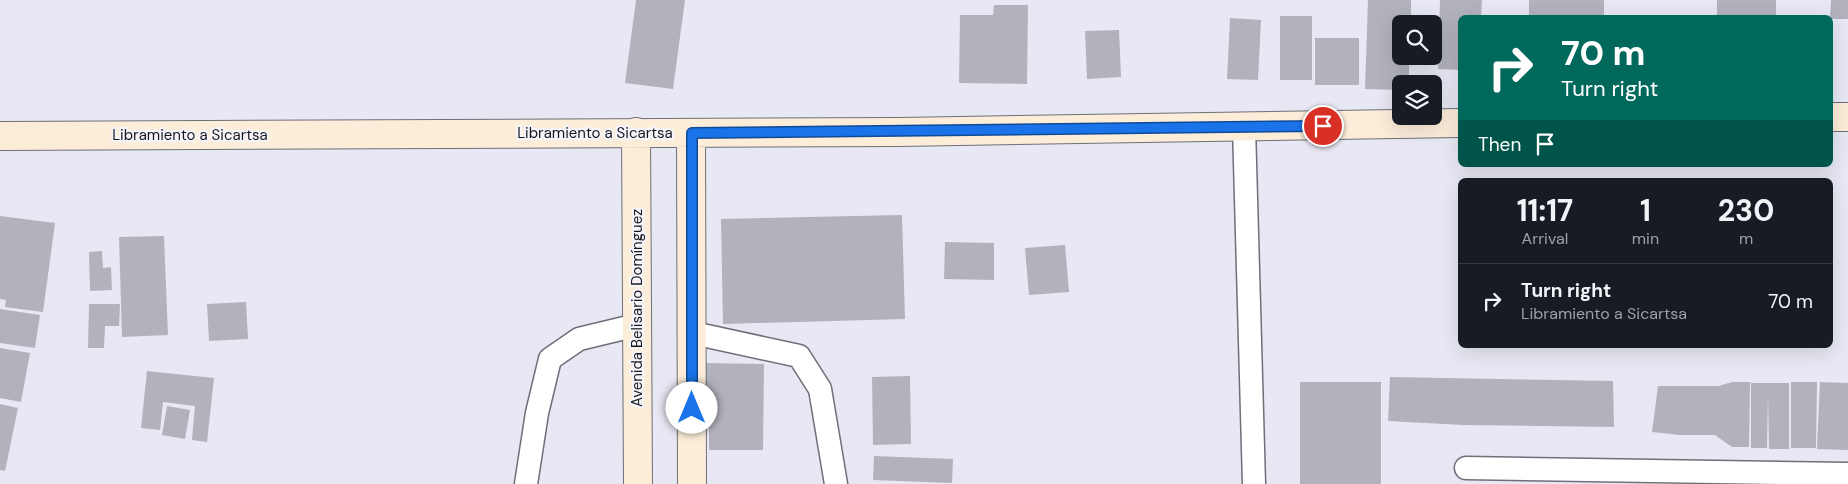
<!DOCTYPE html>
<html lang="en">
<head>
<meta charset="utf-8">
<style>
	body { margin:0; font-family:"DM Sans",sans-serif; background:#20242c; color:#f1f3f6; height:100vh; display:flex; flex-direction:column; font-size:19px; white-space:nowrap }
	* { box-sizing:border-box; margin:0 }
	p { font-size:16px; color:#9ea1a6 }
	.icon { flex:none; width:28px; height:28px; fill:none; stroke:currentColor; stroke-width:2; stroke-linecap:round; stroke-linejoin:round }
	.map { position:relative; flex:1; overflow:hidden }
	.panel { position:absolute; left:1458px; top:178px; width:375px; height:170px; display:flex; flex-direction:column; background:#171b24; border-radius:8px; box-shadow:0 5px 20px #0002 }
	.panel>* { flex:none }
	.banner { position:absolute; left:1458px; top:15px; width:375px; height:152px; border-radius:8px; box-shadow:0 5px 20px #0002; background:#00695c; color:#fff; overflow:hidden }
	.fabs { position:absolute; left:1392px; top:15px; display:grid; gap:10px }
	.fabs a { display:grid; place-items:center; width:50px; height:50px; border-radius:8px; background:#171b24; box-shadow:0 5px 20px #0002; font-size:25px }
	.pin { position:absolute; display:grid; place-items:center; width:42px; height:42px; color:#fff; margin:-21px; border:2px solid #fff; border-radius:50%; box-shadow:0 1px 5px #0007 }
	.me { position:absolute; width:55px; margin:-28px; rotate:0deg; stroke-linejoin:round; filter:drop-shadow(0 0 4px #0008) }
	.turn { display:flex; align-items:center; gap:18px; height:105px; padding:0 20px; font-size:22px }
	.turn .icon { width:65px; height:65px; stroke-width:2.5 }
	.turn b { display:block; font-size:35px; line-height:42px }
	.then { display:flex; align-items:center; height:48px; padding:0 20px; background:#0003; gap:10px; font-size:19px }
	.eta { display:flex; justify-content:space-evenly; align-items:center; height:85px; text-align:center }
	.eta b { font-size:30px; font-weight:700; line-height:35px }
	ul { padding:0; list-style:none }
	li { display:flex; align-items:center; gap:15px; height:75px; padding:0 20px; border-top:1px solid #363941 }
	li div { flex:1 }
	li b { display:block; font-size:19px }
	li em { font-style:normal }
	.map>svg:first-child { display:block }
</style>
</head>
<body>
<div class="map">
<svg width="1848" height="484" viewBox="0 0 1848 484">
	<rect width="100%" height="100%" fill="#e7e8f3"/>
	<!-- building -->
	<path fill="#b2b2bd" d="M636,0H685L673,89L625,83Z
		M1368,0H1411V24H1401V56H1409V84H1401V90L1365,89Z
		M1440,0H1482L1481,18H1460V70L1438,69Z
		M1529,0H1604V18H1529Z
		M1717,0H1776V18H1717Z
		M1831,0H1848V19H1830Z
		M994,5H1028L1027,84L959,83L960,15H993Z
		M1280,16H1312V80H1280Z
		M1230,18L1261,20L1258,80L1227,79Z
		M1119,30L1121,77L1087,79L1085,31Z
		M1315,38H1359V85H1315Z
		M902,215L905,319L723,324L721,219Z
		M0,216L55,223L43,312L5,307L6,300L0,299Z
		M164,236L168,335L122,337L119,237Z
		M945,242L994,243V280L944,279Z
		M1065,245L1069,292L1029,295L1025,248Z
		M102,251L103,268L111,267L112,290L90,291L89,252Z
		M246,302L248,339L209,341L207,304Z
		M89,304H120L119,326H105L104,348H88Z
		M0,309L40,315L35,348L0,343Z
		M0,348L30,353L21,402L0,398Z
		M701,363L764,364L763,450H709V410H700Z
		M147,371L214,378L207,442L192,440L195,406L163,402L160,430L141,428Z
		M910,376L911,444L873,445L872,377Z
		M1390,377L1613,381L1614,427L1463,425L1388,421Z
		M1300,382H1381V484H1300Z
		M1732,382H1750L1749,447H1732L1715,435H1680L1652,432L1658,386H1719Z
		M1791,382H1817L1816,448H1791Z
		M1820,382L1848,383V450L1817,449Z
		M1751,383H1789V449H1769L1768,393L1767,448H1751Z
		M0,404L18,408L5,471L0,470Z
		M167,406L190,410L185,439L162,435Z
		M874,456L953,459L952,483L873,480Z"/>
	<g fill="none" stroke-linecap="round" stroke-linejoin="round">
		<!-- street casing -->
		<g stroke="#6e6f79" stroke-width="25">
			<path id="street" d="M1244,127L1254,484
				M693,333L799,356L820,389L836,484
				M1466,468L1848,474
				M526,484L537,413L550,359L579,339L637,325"/>
		</g>
		<!-- secondary casing -->
		<g stroke="#6e6f79" stroke-width="30">
			<path id="secondary" d="M1830,117H1848
				M636,132L638,484
				M691,133L692,484
				M0,136L899,132L1460,123"/>
		</g>
		<!-- street -->
		<use href="#street" stroke="#fff" stroke-width="22"/>
		<!-- secondary -->
		<use href="#secondary" stroke="#fcedd9" stroke-width="28"/>
	</g>
	<g fill="none" stroke-linecap="round" stroke-linejoin="round">
		<!-- route casing -->
		<g stroke="#114b97" stroke-width="12">
			<path id="route" d="M692,408V133L1323,126"/>
		</g>
		<!-- route -->
		<use href="#route" stroke="#1a73e8" stroke-width="9"/>
	</g>
	<g text-anchor="middle" stroke-width="4" stroke-linejoin="round" paint-order="stroke">
		<!-- street labels -->
		<g font-size="15" fill="#18181c" stroke="#f5f5fe">
			<text x="595" y="138">Libramiento a Sicartsa</text>
			<text x="190" y="140">Libramiento a Sicartsa</text>
			<text transform="translate(637 308) rotate(-90)" y="5">Avenida Belisario Domínguez</text>
		</g>
	</g>
</svg>
<div class="fabs">
<a><svg class="icon" aria-label="search" viewBox="0 0 24 24"><circle cx="10" cy="10" r="6"/><path d="M15 15l6 6"/></svg></a>
<a><svg class="icon" aria-label="layers" viewBox="0 0 24 24"><path d="M12 4l9 5-9 5-9-5zM3 14l9 5 9-5"/></svg></a>
</div>
<div class="pin" style="left:1323px;top:126px;background:#d93025"><svg class="icon" aria-label="arrive" viewBox="0 0 24 24"><path d="M6 21V4h12l-3 4 3 4H6"/></svg></div>
<svg class="me" style="left:692px;top:408px" viewBox="-20 -20 40 40"><circle r="19" fill="#fff"/><path d="M0-13L10 11 0 6-10 11z" fill="#1a73e8"/></svg>
<div class="banner">
<div class="turn"><svg class="icon" aria-label="right" viewBox="0 0 24 24"><path d="M7 20v-9h11M14 6l5 5-5 5"/></svg><div><b>70 m</b>Turn right</div></div>
<div class="then">Then<svg class="icon" aria-label="arrive" viewBox="0 0 24 24"><path d="M6 21V4h12l-3 4 3 4H6"/></svg></div>
</div>
<section class="panel">
<div class="eta">
<div><b>11:17</b><p>Arrival</p></div>
<div><b>1</b><p>min</p></div>
<div><b>230</b><p>m</p></div>
</div>
<ul>
<li><svg class="icon" aria-label="right" viewBox="0 0 24 24"><path d="M7 20v-9h11M14 6l5 5-5 5"/></svg><div><b>Turn right</b><p>Libramiento a Sicartsa</p></div><em>70 m</em></li>
</ul>
</section>
</div>
</body>
</html>
